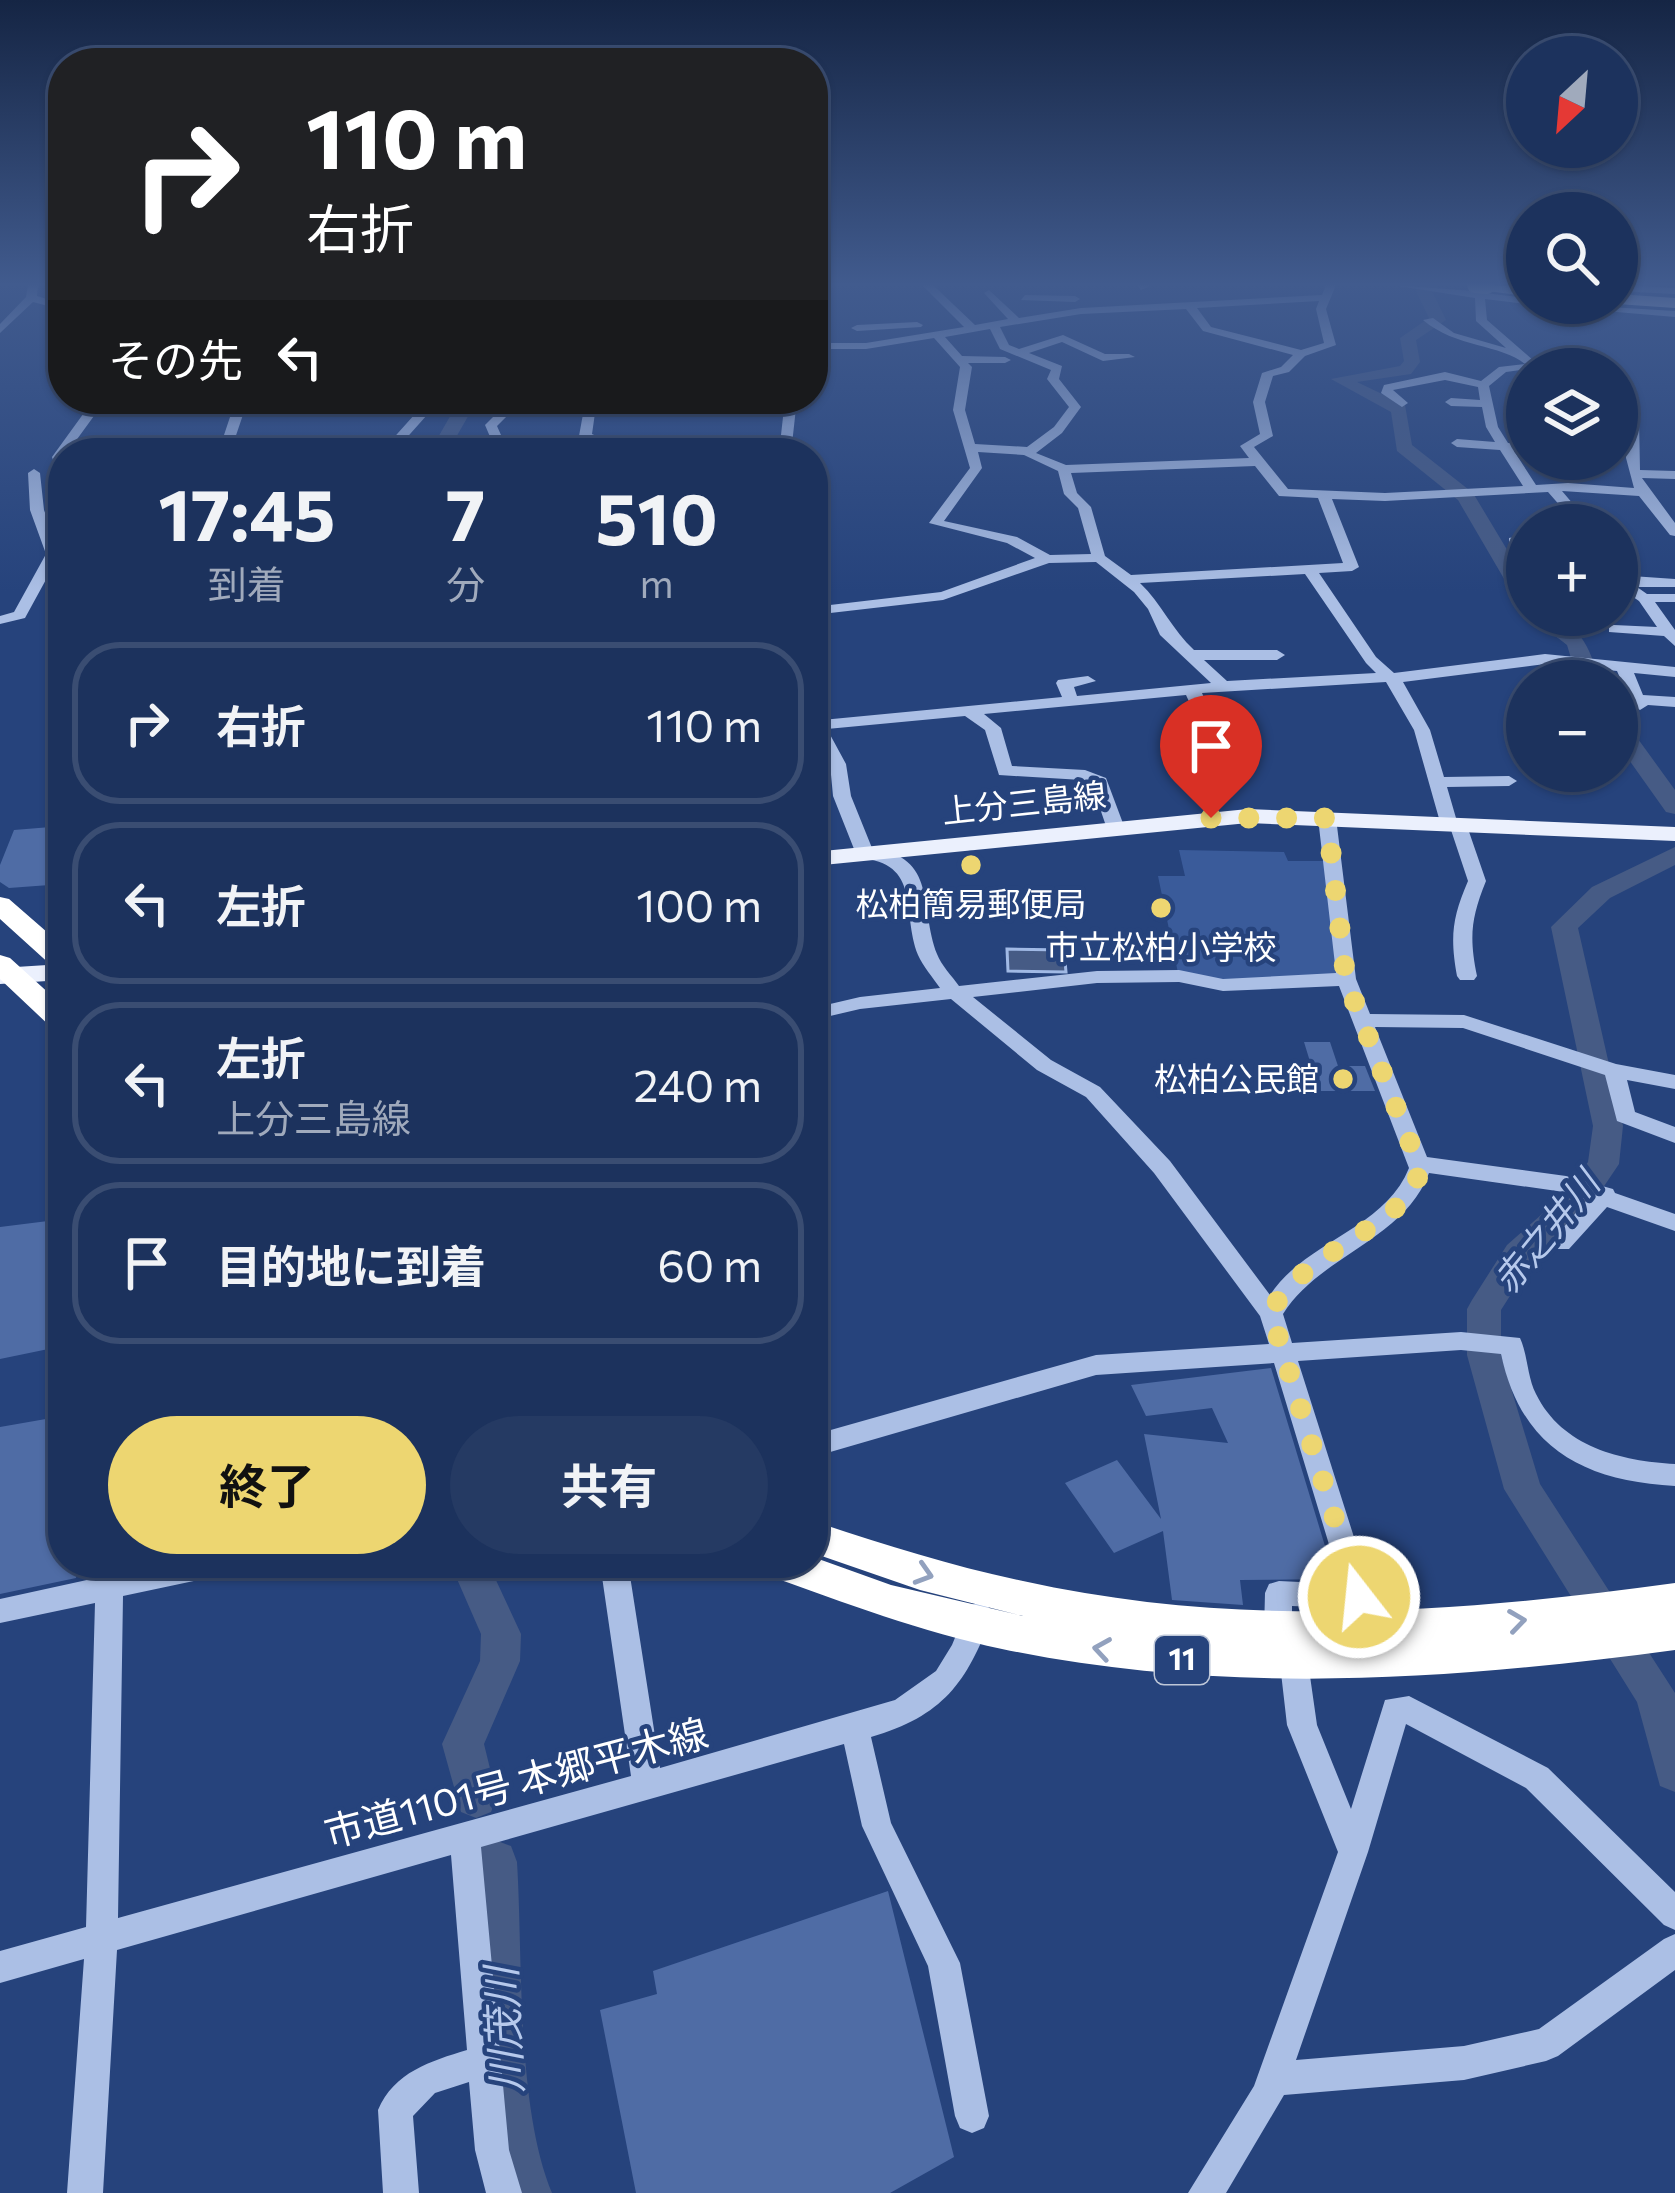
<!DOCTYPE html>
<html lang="ja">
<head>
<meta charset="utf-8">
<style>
	body { margin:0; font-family:Commissioner,"Noto Sans JP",sans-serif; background:#253a63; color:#f1f3f6; height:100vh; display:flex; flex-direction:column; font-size:45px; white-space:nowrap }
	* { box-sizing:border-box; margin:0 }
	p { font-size:39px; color:#a0aabc }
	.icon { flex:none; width:66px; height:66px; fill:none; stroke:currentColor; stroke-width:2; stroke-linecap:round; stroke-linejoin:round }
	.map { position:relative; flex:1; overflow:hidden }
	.side { position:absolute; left:48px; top:438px; width:780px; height:1140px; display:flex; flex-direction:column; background:#1c325d; border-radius:48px; box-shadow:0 3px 9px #0004,0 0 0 3px #3a4d72 }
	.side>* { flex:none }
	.hud { position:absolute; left:48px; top:48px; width:780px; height:366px; border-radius:48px; box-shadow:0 3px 9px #0004,0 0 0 3px #3a4d72; background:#202124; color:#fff; overflow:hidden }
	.needle { width:78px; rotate:206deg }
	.buttons { position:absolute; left:1506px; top:36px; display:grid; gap:24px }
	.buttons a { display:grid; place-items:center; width:132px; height:132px; border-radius:50%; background:#1c325d; box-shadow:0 3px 9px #0004,0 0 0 3px #3a4d72; font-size:60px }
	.pin { position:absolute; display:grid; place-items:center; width:102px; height:102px; color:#fff; margin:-123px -51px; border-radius:50% 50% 50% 0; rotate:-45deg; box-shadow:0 0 12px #0007 }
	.pin .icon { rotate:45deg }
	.me { position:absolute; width:132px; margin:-66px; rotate:344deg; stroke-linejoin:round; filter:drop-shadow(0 0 9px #0008) }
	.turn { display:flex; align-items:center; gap:42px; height:252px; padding:0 60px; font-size:54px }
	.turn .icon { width:156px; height:156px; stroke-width:2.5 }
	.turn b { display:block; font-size:84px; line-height:102px }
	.then { display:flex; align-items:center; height:114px; padding:0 60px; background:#0003; gap:24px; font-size:45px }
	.eta { display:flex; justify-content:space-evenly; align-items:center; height:204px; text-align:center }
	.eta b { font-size:72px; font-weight:700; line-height:84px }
	.cta { display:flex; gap:24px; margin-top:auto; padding:24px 60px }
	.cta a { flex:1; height:138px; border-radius:72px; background:#edd671; color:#111; font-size:48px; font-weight:700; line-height:138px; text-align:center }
	.cta a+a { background:#253a63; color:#f1f3f6 }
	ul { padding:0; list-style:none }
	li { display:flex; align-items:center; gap:36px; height:162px; margin:0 24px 18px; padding:0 36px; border:6px solid #3a4d72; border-radius:48px }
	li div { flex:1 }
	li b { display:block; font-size:45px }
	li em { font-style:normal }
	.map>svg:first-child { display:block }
</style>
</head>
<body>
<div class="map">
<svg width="1675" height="2193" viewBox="0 0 1675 2193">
	<rect width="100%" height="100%" fill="#26437c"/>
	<!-- green -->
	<path fill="#3a5b9a" d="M1179,850L1284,852L1288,861H1324L1339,975L1227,982L1178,973L1158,876H1185Z"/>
	<!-- water -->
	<path fill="#465b85" stroke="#a0b9e5" stroke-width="3" d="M1007,949L1064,950L1066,972L1008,971Z"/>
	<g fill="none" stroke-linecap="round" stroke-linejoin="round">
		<!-- river -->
		<path fill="#465b85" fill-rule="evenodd" d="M1421,285H1436L1432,291L1446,320L1416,340L1420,362L1411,374L1357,382L1405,405L1412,445L1473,493L1527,583V607L1517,601L1458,500L1397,451L1391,412L1331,379L1400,366L1404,361L1400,338L1429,318L1416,291Z
			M460,399H478L447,453H429Z
			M1527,614C1576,618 1586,636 1600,681H1578L1567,645Z
			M1617,719L1625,721L1675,790V814L1666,812L1617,743Z
			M1675,847V865L1610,898L1578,928L1623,1126L1619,1164L1590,1207L1531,1263L1501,1310V1355L1540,1484L1675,1693V1792L1660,1786L1637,1702L1504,1489L1467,1355V1309L1472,1300L1507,1245L1568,1191L1588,1162L1593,1126L1551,927L1592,887Z
			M450,1563H488L521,1634L520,1661L484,1744L497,1797L491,1812L476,1818L461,1812L442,1744L480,1661L481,1634Z
			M495,1840L511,1846L517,1862C523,1959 516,2106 552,2193H496L493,2185L482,2090L473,1862L479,1846Z"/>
	</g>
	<!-- building -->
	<path fill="#4f6ca5" d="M63,826V884L9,888L0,882V865L14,830Z
		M1304,1042H1330L1338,1066H1365L1375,1091H1319Z
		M56,1220H63V1346L0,1359V1227Z
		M1271,1368L1335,1579L1240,1580L1243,1605L1172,1600L1163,1531L1114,1553L1065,1483L1117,1460L1161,1519L1144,1434L1228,1443L1212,1408L1146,1416L1131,1385Z
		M63,1416V1563H78L76,1578L0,1594V1427Z
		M888,1891L954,2157L890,2193H636L600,2010L657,1994L653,1971Z"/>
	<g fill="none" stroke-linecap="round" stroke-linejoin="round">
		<!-- minor -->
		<path fill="#abbfe5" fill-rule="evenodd" d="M28,285H38L37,296L63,304V310L33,302L0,333V324L26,297Z
			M922,285H933L975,325L1008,319L984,293L989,290L1019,318L1081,308L1322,295L1326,285H1336L1326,309L1336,345L1305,356L1289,372L1273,376L1265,402L1273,436L1254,447L1288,489L1385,493L1523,486L1500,450L1457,447L1451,443L1457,439L1495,442L1486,427L1482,407L1451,406L1445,402L1451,398L1480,400L1478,387L1445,380L1393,390L1408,403L1402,407L1381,393L1384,385L1445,372L1481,381L1499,367L1525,364C1501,344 1456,348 1423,320L1433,318L1454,333L1506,348L1476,321L1475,298L1392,285L1474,291L1475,285H1483L1485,293L1527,298V303H1531L1527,304L1485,299L1487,320L1541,367L1506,372L1489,386L1498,427L1508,443L1527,444V452L1514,451L1536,485L1568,483L1634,488L1626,458L1627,419L1617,408V396L1639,419L1640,470L1675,471V479L1642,478L1675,523V536L1670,535L1639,496L1562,491L1591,525H1577L1548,492L1385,501L1332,499L1359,567L1352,571L1319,573L1376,657L1394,673L1545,654L1675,667V677L1634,673L1643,695L1675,697V707L1648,705L1640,710L1632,705L1617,671L1545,664L1403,682L1430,730L1444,777L1509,776L1517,781L1509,786L1447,787L1456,818L1466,823L1486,881C1471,918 1469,937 1477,976L1474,980H1460L1457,976C1450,937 1452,918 1468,881L1450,827L1440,822L1414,730L1386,682L1202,693L1214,721L1206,726L1198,721L1186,695L984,714L1001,728L1012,766L1085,770L1106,778L1124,826L1115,831L1106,826L1092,785L1082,780L999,775L985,730L965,716L827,729L846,764L851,796L872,848C938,857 919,908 937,954C941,965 952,976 959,986L1097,971L1179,970L1223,979L1336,973L1318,818L1327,813L1336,818L1356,979L1370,1014L1464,1015L1616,1064L1675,1075V1089L1627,1080L1635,1112L1675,1127V1143L1617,1121L1605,1075L1463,1028L1375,1027L1427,1157L1566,1176L1613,1189L1615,1193L1675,1214V1231L1607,1207L1569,1249H1553L1550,1243L1587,1200L1564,1192L1429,1173C1404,1240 1320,1255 1283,1314L1292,1343L1461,1332L1520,1338C1528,1356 1527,1376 1536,1394C1562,1447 1621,1461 1675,1464V1486C1583,1481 1521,1448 1501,1354L1461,1350L1298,1361L1373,1597L1369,1606L1359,1609L1292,1606V1631L1308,1662L1317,1725L1351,1809L1385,1700L1409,1696L1548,1768L1675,1892V1930L1664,1925L1526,1788L1406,1724L1368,1852L1296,2060L1464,2046L1539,2029L1664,1939L1675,1934V1970L1558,2056L1546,2061L1464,2080L1284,2095L1226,2193H1188L1254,2086L1338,1852L1287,1725L1280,1664L1264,1632L1265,1593L1269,1584L1279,1581L1341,1584L1274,1363L1096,1375L813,1457V1435L1096,1355L1269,1344L1260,1316L1154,1173L1086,1097L1037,1070L951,999L860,1009L813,1020V1008L860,997L940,988C933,978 923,966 918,955C901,911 922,863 859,858L856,854L833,796L830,764L813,733V713L822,720L1062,697L1056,683L1058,680L1088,676L1096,681L1074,687L1077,696L1211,683L1160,635L1148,609L1134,592L1096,562L1049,563L943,600L813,615V607L941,592L1035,558L1007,543L929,523L970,468L953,410L960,367L934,338L866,349H813V343H866L964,327ZM1319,301L1316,309L1324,343L1301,350L1211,327L1197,308ZM1186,309L1203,331L1293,355L1281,367L1262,373L1253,402L1260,434L1240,446L1249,458L1066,465L1036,453L1062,433L1081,407L1059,379L1062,366L1029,353L1062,342L1103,361L1135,357L1129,354H1105L1063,335L1019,349L1009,345L1000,327L1081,314ZM990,329L1000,349L1051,370L1047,379L1069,407L1054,427L1027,447L975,444L965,410L972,367L968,363H1005L1011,360L1005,357L962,356L945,337ZM978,452L1024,455L1058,471L1064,494L1078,508L1091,554L1050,555L1017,537L944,521L982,468ZM1255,466L1279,496L1318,498L1343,563L1131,575L1105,556L1091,507L1077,493L1071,473ZM1305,574L1366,663L1376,673L1227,681L1204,660H1277L1285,655L1277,650H1194C1172,630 1162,604 1140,583ZM1179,982L1223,991L1339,986L1409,1168C1385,1229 1305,1241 1270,1295L1170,1161L1100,1087L1051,1060L973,997L1097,983Z
			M1137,285H1152L1141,290Z
			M1617,285L1675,288V294L1617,291Z
			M1025,295L1075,296L1080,299L1075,302L1021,300Z
			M1542,303L1675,311V317L1547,306Z
			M917,322L923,325L921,327L857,331L851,328L857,325Z
			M94,399L108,404L156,399L106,412L99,409L67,453H63V460H53L52,457Z
			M236,399H274L268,403H247L230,453H218Z
			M410,399L426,401L427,415L402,443L408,453H396L389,443L415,414L416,405Z
			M502,399H514L517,406L497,426L509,453H497L485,425L505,405Z
			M585,399H597L591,408L595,413L592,434L605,440L607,453H595V445L579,436L583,414L578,409Z
			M785,399H797L791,453H779Z
			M34,469L40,473L44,510L60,554L25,618L0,624V616L14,612L46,554L30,510L28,473Z
			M1514,537H1527V545L1509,544V538Z
			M1617,575L1675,579V587H1637L1647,594H1675V602H1655L1675,630V646L1664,636L1609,632V626L1614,625L1657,627L1639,601L1617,586Z
			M96,1563H124L123,1572L167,1563H236L232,1571L222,1575L123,1596L118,1918L631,1776L600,1563H628L660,1768L895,1700L936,1671L952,1645L968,1606L978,1603L988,1606L992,1615C967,1683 943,1716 871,1737L891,1823L960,1963L989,2116L984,2128L972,2133L960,2128L955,2116L928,1966L862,1826L844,1744L481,1847L509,2150L522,2193H486L475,2150L469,2082L435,2093L413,2116L419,2193H383L378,2110C394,2072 431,2061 467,2050L451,1855L117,1950L103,2193H67L84,1959L0,1983V1951L86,1927L95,1603L0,1623V1599L96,1578Z"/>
		<!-- major -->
		<path fill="#ebf0fd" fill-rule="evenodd" d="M1248,809L1675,827V841L1248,823L813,866V852Z
			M63,964V980L0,984V968Z"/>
		<!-- highway -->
		<path fill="#fff" fill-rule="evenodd" d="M1480,285L1527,286V296L1487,291Z
			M1617,294L1675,298V308L1617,304Z
			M0,897L9,899L63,946V970L53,967L0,919Z
			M0,955L10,958L63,1006V1031L53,1029L0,979Z
			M813,1521C882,1544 951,1566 1023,1581C1238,1629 1459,1613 1675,1583V1650C1451,1680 1226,1696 1002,1649C922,1632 845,1603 767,1575L762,1563H813V1557L891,1585L1023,1616L920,1590L813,1553Z"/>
		<!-- highway-bridge -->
		<path stroke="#fff" stroke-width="16" d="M1475,285L1487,286"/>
	</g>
	<!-- one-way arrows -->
	<defs><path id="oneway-chevron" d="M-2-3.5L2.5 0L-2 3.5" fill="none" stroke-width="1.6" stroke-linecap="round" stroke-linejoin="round" transform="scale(3)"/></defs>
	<g stroke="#92a1be">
		<use href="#oneway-chevron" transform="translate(924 1574) rotate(17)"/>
		<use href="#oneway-chevron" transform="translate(1517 1621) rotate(-8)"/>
		<use href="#oneway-chevron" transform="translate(1102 1649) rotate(-171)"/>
	</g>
	<!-- sky -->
	<linearGradient id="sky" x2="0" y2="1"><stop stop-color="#152544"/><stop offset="0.48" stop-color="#415b8e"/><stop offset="1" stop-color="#415b8e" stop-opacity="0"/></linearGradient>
	<rect width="1675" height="592" fill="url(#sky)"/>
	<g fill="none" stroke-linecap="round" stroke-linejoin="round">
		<!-- route -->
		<path stroke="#edd671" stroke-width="21" stroke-dasharray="0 37.8" d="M1211,818H1327L1346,980L1420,1168C1412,1226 1298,1251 1271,1313L1359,1597"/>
	</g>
	<!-- markers -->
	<g fill="#edd671" stroke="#26437c" stroke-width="4.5">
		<circle cx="971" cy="865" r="12"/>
		<circle cx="1161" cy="908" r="12"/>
		<circle cx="1343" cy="1079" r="12"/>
	</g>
	<g text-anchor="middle" stroke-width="9" stroke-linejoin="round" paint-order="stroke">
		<!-- shield labels -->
		<rect fill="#26437c" stroke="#bec7d8" stroke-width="3" x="1155" y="1636" width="54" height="48" rx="9"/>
		<g font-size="30" font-weight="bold" fill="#fff">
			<text x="1182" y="1670">11</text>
		</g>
		<!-- street labels -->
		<g font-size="33" fill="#fff" stroke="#26437c">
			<text transform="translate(1024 803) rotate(-6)" y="12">上分三島線</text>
		</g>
		<!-- poi labels -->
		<g font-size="33" fill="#fff" stroke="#26437c">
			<text x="971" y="916">松柏簡易郵便局</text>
			<text x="1161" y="959">市立松柏小学校</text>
			<text x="1319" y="1091" text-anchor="end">松柏公民館</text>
		</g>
		<!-- water labels -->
		<g font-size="36" font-style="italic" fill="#b6c9ec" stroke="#26437c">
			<text transform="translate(1546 1232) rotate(-51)" y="13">赤之井川</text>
		</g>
		<!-- near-street labels -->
		<g font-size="39" fill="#fff" stroke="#26437c">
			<text transform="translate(516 1783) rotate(-15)" y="14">市道1101号 本郷平木線</text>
		</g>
		<!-- near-water labels -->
		<g font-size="42" font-style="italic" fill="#b6c9ec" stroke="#26437c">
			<text transform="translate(504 2030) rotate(-93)" y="15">川茂川</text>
		</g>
	</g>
</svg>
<div class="buttons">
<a><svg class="needle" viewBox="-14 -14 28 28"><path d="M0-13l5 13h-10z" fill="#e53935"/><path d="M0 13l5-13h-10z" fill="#a0aabc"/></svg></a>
<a><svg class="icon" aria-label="search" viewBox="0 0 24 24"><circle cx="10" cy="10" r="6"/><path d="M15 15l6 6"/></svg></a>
<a><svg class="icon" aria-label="layers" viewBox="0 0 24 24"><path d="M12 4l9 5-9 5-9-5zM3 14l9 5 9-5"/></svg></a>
<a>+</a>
<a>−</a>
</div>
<div class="pin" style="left:1211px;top:818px;background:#d93025"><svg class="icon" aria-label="arrive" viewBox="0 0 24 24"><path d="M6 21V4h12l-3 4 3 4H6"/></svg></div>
<svg class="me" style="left:1359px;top:1597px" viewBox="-20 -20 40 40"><circle r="17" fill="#edd671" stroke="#fff" stroke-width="3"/><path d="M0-11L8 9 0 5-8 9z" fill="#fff"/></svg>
<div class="hud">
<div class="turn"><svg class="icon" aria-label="right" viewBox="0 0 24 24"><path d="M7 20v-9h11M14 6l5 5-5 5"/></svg><div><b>110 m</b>右折</div></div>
<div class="then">その先<svg class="icon" aria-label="left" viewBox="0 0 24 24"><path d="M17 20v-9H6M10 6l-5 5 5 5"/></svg></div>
</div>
<section class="side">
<div class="eta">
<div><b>17:45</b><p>到着</p></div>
<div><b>7</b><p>分</p></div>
<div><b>510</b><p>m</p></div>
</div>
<ul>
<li><svg class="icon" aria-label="right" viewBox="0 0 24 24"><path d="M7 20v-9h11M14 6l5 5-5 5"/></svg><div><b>右折</b></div><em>110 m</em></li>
<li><svg class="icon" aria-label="left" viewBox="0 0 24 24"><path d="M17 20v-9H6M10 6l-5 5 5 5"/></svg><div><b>左折</b></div><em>100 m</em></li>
<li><svg class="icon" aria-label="left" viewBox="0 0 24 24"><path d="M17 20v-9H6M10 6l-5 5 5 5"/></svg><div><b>左折</b><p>上分三島線</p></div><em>240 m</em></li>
<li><svg class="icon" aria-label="arrive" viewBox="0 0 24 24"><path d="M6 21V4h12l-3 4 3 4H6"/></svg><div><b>目的地に到着</b></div><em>60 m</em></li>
</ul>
<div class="cta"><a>終了</a><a>共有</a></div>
</section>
</div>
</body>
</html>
